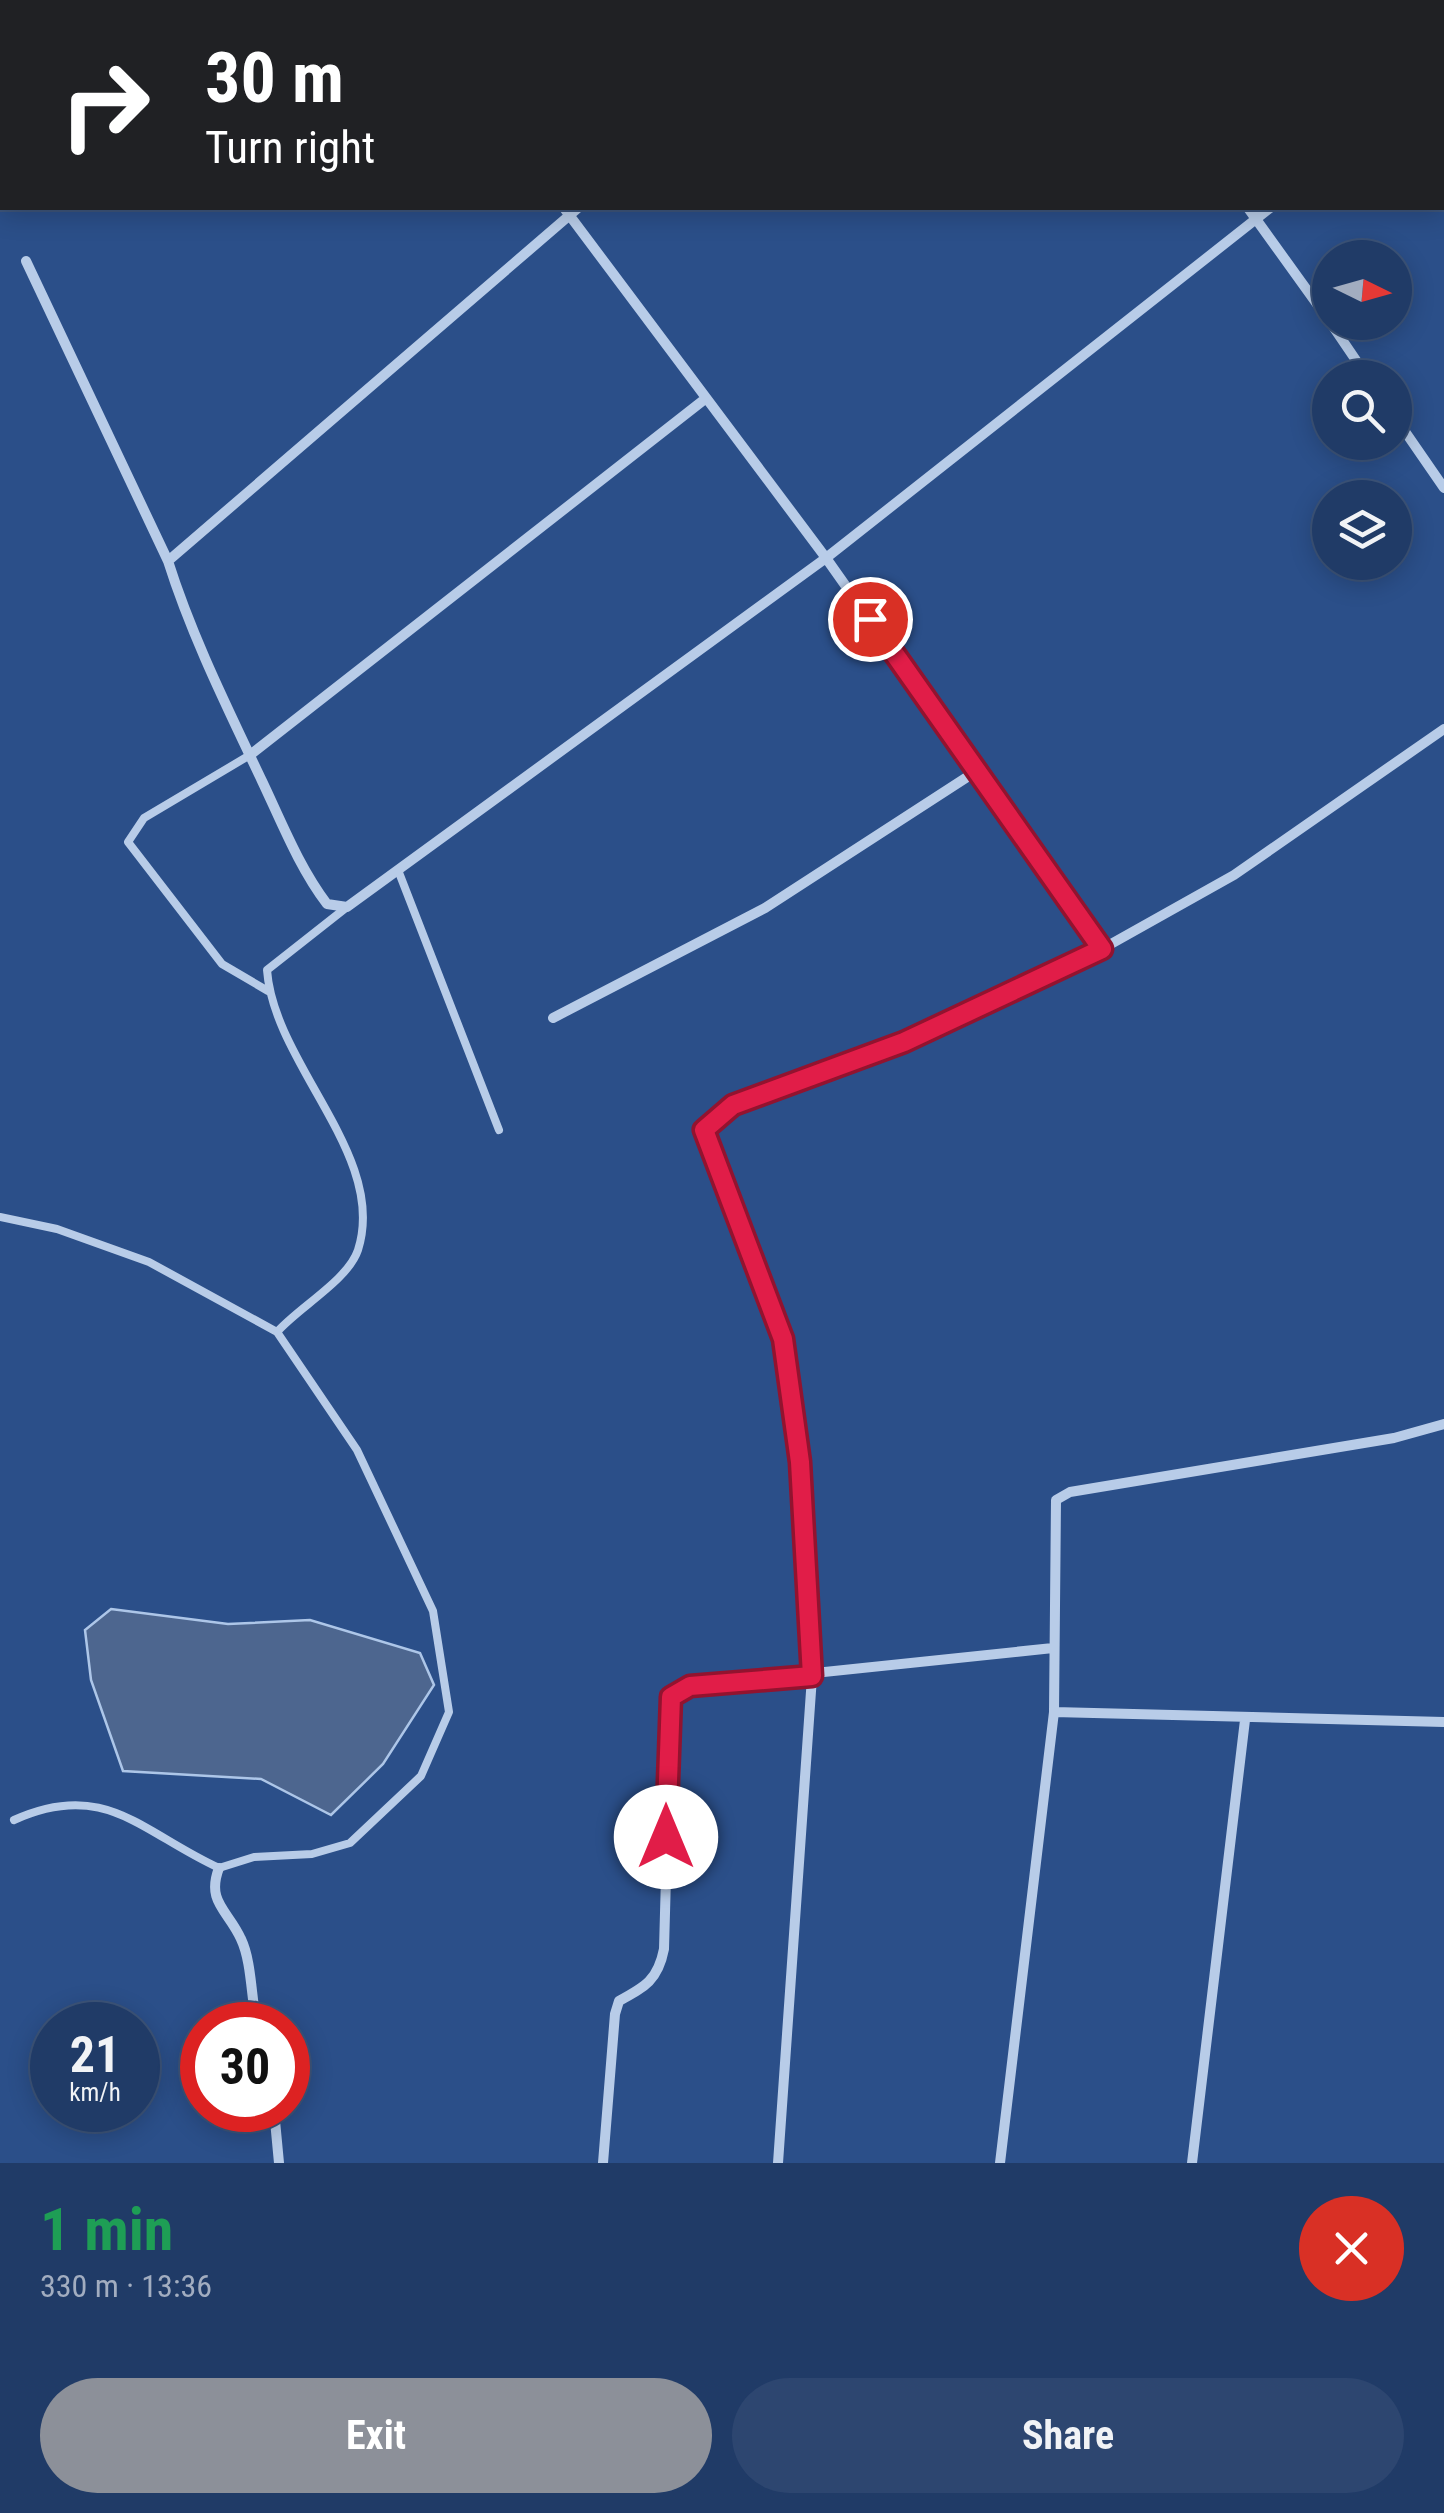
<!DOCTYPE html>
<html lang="en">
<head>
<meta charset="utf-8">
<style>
	body { margin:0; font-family:"Roboto Condensed",sans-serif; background:#2d4670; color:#f1f3f6; height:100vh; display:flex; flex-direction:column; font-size:38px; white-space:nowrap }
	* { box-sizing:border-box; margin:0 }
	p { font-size:32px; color:#a2adc0 }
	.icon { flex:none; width:55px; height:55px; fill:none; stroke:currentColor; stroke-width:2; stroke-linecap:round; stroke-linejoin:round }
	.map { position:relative; height:2163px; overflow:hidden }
	.panel { display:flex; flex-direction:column; background:#203b67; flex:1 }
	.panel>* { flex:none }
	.guide { position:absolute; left:0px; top:0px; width:1445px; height:210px; box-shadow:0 5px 25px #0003,0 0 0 2px #3d557b; background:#202124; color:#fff; overflow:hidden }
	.needle { width:65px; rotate:95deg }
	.buttons { position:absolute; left:1312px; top:240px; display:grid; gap:20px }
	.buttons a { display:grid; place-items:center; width:100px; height:100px; border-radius:50%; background:#203b67; box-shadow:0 5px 25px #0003,0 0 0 2px #3d557b; font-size:50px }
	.speed { position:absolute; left:30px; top:2002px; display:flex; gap:20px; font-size:50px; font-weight:700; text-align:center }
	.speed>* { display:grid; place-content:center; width:130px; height:130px; border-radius:50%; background:#203b67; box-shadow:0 5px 25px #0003,0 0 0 2px #3d557b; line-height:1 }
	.speed small { font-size:25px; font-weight:400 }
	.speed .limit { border:15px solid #d22; background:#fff; color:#111 }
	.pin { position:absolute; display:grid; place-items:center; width:85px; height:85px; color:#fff; margin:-42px; border:5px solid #fff; border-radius:50%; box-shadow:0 2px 10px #0007 }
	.me { position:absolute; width:110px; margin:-55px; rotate:0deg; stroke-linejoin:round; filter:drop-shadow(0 0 8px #0008) }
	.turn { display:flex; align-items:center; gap:35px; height:210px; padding:0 40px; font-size:45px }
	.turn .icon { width:130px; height:130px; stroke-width:2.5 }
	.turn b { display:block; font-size:70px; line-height:85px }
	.round { display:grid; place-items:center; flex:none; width:105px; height:105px; border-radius:52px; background:#2d4670 }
	.summary { display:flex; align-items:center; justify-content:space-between; height:170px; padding:0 40px }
	h1 { font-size:60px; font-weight:700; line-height:75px; color:#1e9e55 }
	.primary-button { display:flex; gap:20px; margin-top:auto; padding:20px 40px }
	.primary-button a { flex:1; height:115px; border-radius:60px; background:#8c9099; color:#fff; font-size:40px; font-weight:700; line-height:115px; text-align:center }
	.primary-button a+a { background:#2d4670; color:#f1f3f6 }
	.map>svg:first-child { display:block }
</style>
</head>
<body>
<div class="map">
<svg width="1444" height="2163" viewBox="0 0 1444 2163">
	<rect width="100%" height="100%" fill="#2b4f89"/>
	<!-- water -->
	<path fill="#4d668f" stroke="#adc6e8" stroke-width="2.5" d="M111,1609L228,1624L310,1620L420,1653L434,1685L383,1764L331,1815L261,1779L123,1771L91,1680L85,1630Z"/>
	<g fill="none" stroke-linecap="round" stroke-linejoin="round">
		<!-- lane -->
		<path stroke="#b8cce8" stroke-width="8" d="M444,2L447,0
			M682,2L684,0
			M250,755L144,818L128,842L222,964L268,991
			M398,870L499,1130
			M0,1217L57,1229L149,1262L277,1332L357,1450L433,1611L449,1712L421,1776L350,1843L312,1854L254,1857L219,1868C141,1832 105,1779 14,1820
			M277,1332C299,1307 348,1280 358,1250C388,1156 274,1065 267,970L347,907"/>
		<!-- street -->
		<path stroke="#b8cce8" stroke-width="10" d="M384,0L386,2
			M1047,0L1050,2
			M812,2L815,0
			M1442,85L1444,84
			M564,208L826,558L1102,949
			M578,208L168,561C192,637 228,709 262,781C282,823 299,867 327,904L347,907L826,558L1270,208
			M1248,208L1330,322
			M26,261L168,561
			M1330,322L1368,378
			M1395,417L1444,488
			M250,755L705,399
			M553,1018L765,908L978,770
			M1054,1712L1444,1722
			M219,1868C206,1902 228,1910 241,1939C252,1962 251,1999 257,2025
			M274,2110L279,2163
			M603,2163L615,2014L619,2001C645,1987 658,1980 664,1949L671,1697L690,1686L1053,1648
			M778,2163L812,1677L800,1462L783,1339L704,1130L733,1105L904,1042L1102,949L1234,875L1444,729
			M1000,2163L1054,1712L1056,1500L1070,1492L1394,1438L1444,1424
			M1192,2163L1245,1720"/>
	</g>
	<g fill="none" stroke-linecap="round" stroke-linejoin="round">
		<!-- route casing -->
		<g stroke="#92132f" stroke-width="25">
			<path id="route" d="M666,1837L671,1697L690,1686L812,1676L800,1462L783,1339L704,1130L733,1105L904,1042L1102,949L870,619"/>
		</g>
		<!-- route -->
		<use href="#route" stroke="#e11d48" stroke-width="18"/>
	</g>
</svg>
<div class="buttons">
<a><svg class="needle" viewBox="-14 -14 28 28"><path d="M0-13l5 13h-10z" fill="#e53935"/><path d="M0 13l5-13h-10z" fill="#a2adc0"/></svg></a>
<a><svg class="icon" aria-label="search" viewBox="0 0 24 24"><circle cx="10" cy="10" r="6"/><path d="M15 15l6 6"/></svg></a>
<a><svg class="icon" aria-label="layers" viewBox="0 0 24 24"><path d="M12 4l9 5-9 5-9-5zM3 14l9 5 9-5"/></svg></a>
</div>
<div class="speed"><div>21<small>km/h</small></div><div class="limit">30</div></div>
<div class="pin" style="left:870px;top:619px;background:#d93025"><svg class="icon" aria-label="arrive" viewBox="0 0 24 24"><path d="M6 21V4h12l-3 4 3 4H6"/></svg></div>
<svg class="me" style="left:666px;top:1837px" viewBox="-20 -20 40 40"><circle r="19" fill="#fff"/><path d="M0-13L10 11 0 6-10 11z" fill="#e11d48"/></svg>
<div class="guide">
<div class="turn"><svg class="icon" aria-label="right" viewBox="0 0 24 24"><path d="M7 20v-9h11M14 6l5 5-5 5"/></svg><div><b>30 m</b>Turn right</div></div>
</div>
</div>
<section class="panel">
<div class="summary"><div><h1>1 min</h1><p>330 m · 13:36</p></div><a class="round" style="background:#d93025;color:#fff"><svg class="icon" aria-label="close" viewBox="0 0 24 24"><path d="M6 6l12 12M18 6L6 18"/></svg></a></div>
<div class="primary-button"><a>Exit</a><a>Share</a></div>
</section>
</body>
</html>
